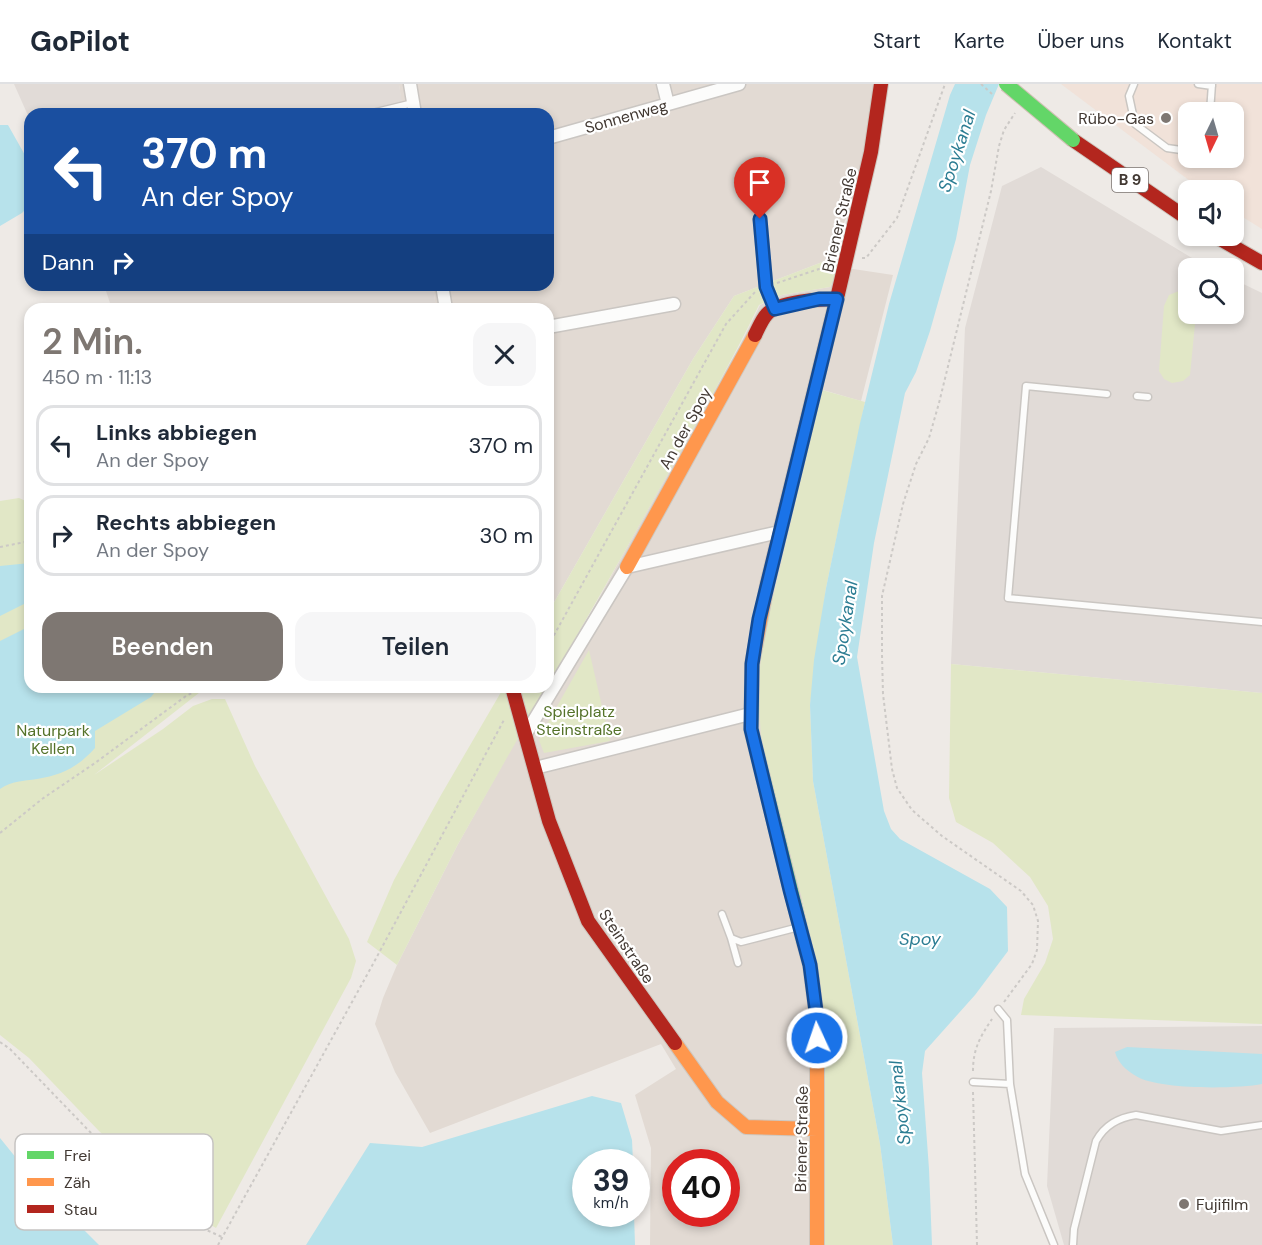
<!DOCTYPE html>
<html lang="de">
<head>
<meta charset="utf-8">
<style>
	body { margin:0; font-family:"DM Sans",sans-serif; background:#f6f6f7; color:#1f2937; height:100vh; display:flex; flex-direction:column; font-size:22px; white-space:nowrap }
	* { box-sizing:border-box; margin:0 }
	p { font-size:20px; color:#747a83 }
	.icon { flex:none; width:33px; height:33px; fill:none; stroke:currentColor; stroke-width:2; stroke-linecap:round; stroke-linejoin:round }
	.map { position:relative; flex:1; overflow:hidden }
	.panel { position:absolute; left:24px; top:219px; width:530px; height:390px; display:flex; flex-direction:column; background:#fff; border-radius:18px; box-shadow:0 3px 9px #0003 }
	.panel>* { flex:none }
	.hud { position:absolute; left:24px; top:24px; width:530px; height:183px; border-radius:18px; box-shadow:0 3px 9px #0003; background:#1a4fa0; color:#fff; overflow:hidden }
	.needle { width:39px; rotate:185deg }
	.buttons { position:absolute; left:1178px; top:18px; display:grid; gap:12px }
	.buttons a { display:grid; place-items:center; width:66px; height:66px; border-radius:12px; background:#fff; box-shadow:0 3px 9px #0003; font-size:30px }
	.speed { position:absolute; left:572px; top:1065px; display:flex; gap:12px; font-size:30px; font-weight:700; text-align:center }
	.speed>* { display:grid; place-content:center; width:78px; height:78px; border-radius:50%; background:#fff; box-shadow:0 3px 9px #0003; line-height:1 }
	.speed small { font-size:15px; font-weight:400 }
	.speed .limit { border:9px solid #d22; background:#fff; color:#111 }
	.pin { position:absolute; display:grid; place-items:center; width:51px; height:51px; color:#fff; margin:-62px -26px; border-radius:50% 50% 50% 0; rotate:-45deg; box-shadow:0 0 6px #0007 }
	.pin .icon { rotate:45deg }
	.me { position:absolute; width:66px; margin:-33px; rotate:357deg; stroke-linejoin:round; filter:drop-shadow(0 0 4px #0008) }
	.turn { display:flex; align-items:center; gap:21px; height:126px; padding:0 18px; font-size:27px }
	.turn .icon { width:78px; height:78px; stroke-width:2.5 }
	.turn b { display:block; font-size:42px; line-height:51px }
	.then { display:flex; align-items:center; height:57px; padding:0 18px; background:#0003; gap:12px; font-size:22px }
	.round { display:grid; place-items:center; flex:none; width:63px; height:63px; border-radius:18px; background:#f6f6f7 }
	.summary { display:flex; align-items:center; justify-content:space-between; height:102px; padding:0 18px }
	h1 { font-size:36px; font-weight:600; line-height:45px; color:#7e7772 }
	.button { display:flex; gap:12px; margin-top:auto; padding:12px 18px }
	.button a { flex:1; height:69px; border-radius:18px; background:#7e7772; color:#fff; font-size:24px; font-weight:600; line-height:69px; text-align:center }
	.button a+a { background:#f6f6f7; color:#1f2937 }
	ul { padding:0; list-style:none }
	li { display:flex; align-items:center; gap:18px; height:81px; margin:0 12px 9px; padding:0 6px; border:3px solid #e0e1e3; border-radius:18px }
	li div { flex:1 }
	li b { display:block; font-size:22px }
	li em { font-style:normal }
	header { display:flex; align-items:center; gap:36px; box-sizing:border-box; height:84px; padding:0 30px; background:#fff; border-bottom:2px solid #e0e1e3 }
	header strong { font-size:28px }
	nav { display:flex; gap:33px; margin-inline-start:auto; font-size:21px }
	.map>svg:first-child { display:block }
</style>
</head>
<body>
<header>
<strong>GoPilot</strong>
<nav><a>Start</a><a>Karte</a><a>Über uns</a><a>Kontakt</a></nav>
</header>
<div class="map">
<svg width="1262" height="1161" viewBox="0 0 1262 1161">
	<rect width="100%" height="100%" fill="#eeeae6"/>
	<!-- residential -->
	<path fill="#e2dad3" fill-rule="evenodd" d="M399,0H887L874,78L825,177L734,212L693,275L548,529V225H436L433,201H548V30H403Z
		M840,183L893,191L861,317L823,306L802,815L817,887L824,1161H650L651,1064L635,1011L676,985L661,960L430,1049L395,988L375,940L383,914L397,881L457,762L529,633L590,530L673,380L740,261L760,221L782,211L830,203ZM675,1078H726V1130H675Z"/>
	<!-- commercial -->
	<path fill="#f1e2d9" fill-rule="evenodd" d="M1061,0H1262V145L1233,127V106H1202ZM1188,28H1233V74H1188Z"/>
	<!-- industrial -->
	<path fill="#e1dbd7" d="M14,0H399L404,30H30V36Z
		M1041,83L1192,174L1213,184H1188V230H1233V195L1262,209V609L951,580L965,244L1002,102Z
		M104,201H433L436,225H112Z
		M1262,942V1161H1064L1047,1102L1054,944Z"/>
	<!-- green -->
	<path fill="#e1e7c6" d="M825,177L840,183L830,203L782,211L759,221C732,277 701,331 670,386C630,458 590,530 548,601V529L693,275L734,212Z
		M1179,207L1188,209V230H1196L1190,291L1183,297L1172,299L1164,295L1159,287L1164,222L1169,211Z
		M822,306L865,318L826,504L810,621L813,697L880,1060L893,1161H824L817,887L802,815L770,693L761,651L758,609L762,560Z
		M19,414L30,419V603H203L204,605L94,691L163,645L193,622L212,615H225L255,682L349,855L356,877L351,894L216,1144L179,1123L99,1047L29,974L0,951V417Z
		M589,566L610,657L544,669L539,656L543,647Z
		M951,580L1262,609V940L1021,931L1024,915L1045,879L1053,855L1048,822L1030,793L993,759L956,738L949,714Z
		M504,603H547L457,762L397,881L367,858L394,796L441,711Z"/>
	<!-- water -->
	<path fill="#b7e2eb" d="M955,0H999L986,31L970,81L956,155L930,247L916,288L905,309L874,459L857,573L884,727L891,745L900,755L990,805L1007,823L1008,867L975,911L925,967L922,989L929,1085L932,1161H893L880,1060L813,697L810,621L814,576L826,504L860,339L889,220L950,11Z
		M0,41H8L30,80V121L22,129L0,142Z
		M30,479V517L0,532V482Z
		M30,542V603H159L151,613L95,647V664C78,683 62,691 37,695C23,697 12,697 0,705V557Z
		M1127,963L1262,970V1000C1236,1005 1158,1006 1136,992C1126,986 1118,979 1115,968Z
		M592,1012L621,1019L632,1056L633,1078H585V1130H634L635,1161H306L370,1059L422,1063Z
		M0,1054L34,1096L99,1161H0Z"/>
	<g fill="none" stroke-linecap="round" stroke-linejoin="round">
		<!-- lane casing -->
		<g stroke="#cac6c2" stroke-width="9">
			<path id="lane" d="M1134,0L1129,12L1135,40L1167,64L1188,67
				M1198,0L1212,2
				M1210,28L1212,0
				M368,30L413,19
				M1107,310L1026,302L1008,514L1262,538
				M1137,312L1148,313
				M722,830L731,854L741,858L799,843
				M731,854L738,879
				M998,925L1007,936L1010,1000
				M973,998L1010,1000L1025,1090L1054,1161
				M1073,1161L1074,1145L1096,1057C1105,1041 1118,1034 1136,1031L1221,1047L1262,1041"/>
		</g>
		<!-- street casing -->
		<g stroke="#cac6c2" stroke-width="15">
			<path id="street" d="M410,0L415,30
				M663,0L668,20
				M548,54L739,0
				M760,135L766,203L775,225
				M442,201L446,225
				M548,243L674,220
				M525,651L627,483L779,448
				M535,684L750,630"/>
		</g>
		<!-- fast casing -->
		<g stroke="#cec7bf" stroke-width="16">
			<path id="fast" d="M752,599L751,645L804,859"/>
		</g>
		<!-- slow casing -->
		<g stroke="#cec7bf" stroke-width="16">
			<path id="slow" d="M627,483L755,251
				M752,599V580L767,501L838,210
				M804,859L810,881L817,935V1161
				M675,959L717,1018L746,1043L817,1045"/>
		</g>
		<!-- jam casing -->
		<g stroke="#cec7bf" stroke-width="16">
			<path id="jam" d="M1073,56L1188,135
				M1215,152L1262,179
				M838,210L871,68L881,0
				M755,251C758,245 762,235 767,230C779,217 820,215 837,215
				M512,603L549,737L588,837L675,959"/>
		</g>
		<!-- path -->
		<path stroke="#ccc9c6" stroke-width="2" stroke-dasharray="3 3" stroke-linecap="butt" d="M1186,152L1201,162
			M862,174H866L897,134L945,0
			M777,199L828,182
			M0,463L30,457
			M548,562L726,240L755,208
			M0,749L42,715L95,679L186,612L200,605L199,603
			M1004,918L1032,880L1037,866L1038,837L1033,821L1021,807L942,752L912,726L897,704L892,685L883,610L882,571V512L903,420L916,380L929,354L939,319L991,107L999,62L1004,46L1015,29
			M0,958L10,965L119,1078L167,1121L191,1139L222,1153
			M973,987C973,965 980,953 992,935
			M973,1008L977,1161
			M218,1161L373,880L505,634"/>
		<!-- lane -->
		<use href="#lane" stroke="#fcfcfb" stroke-width="6"/>
		<!-- street -->
		<use href="#street" stroke="#fcfcfb" stroke-width="12"/>
		<!-- fast -->
		<use href="#fast" stroke="#63d668" stroke-width="14"/>
		<!-- slow -->
		<use href="#slow" stroke="#ff974d" stroke-width="14"/>
		<!-- jam -->
		<use href="#jam" stroke="#b3261e" stroke-width="14"/>
		<!-- fast-bridge casing -->
		<g stroke="#d0c1b4" stroke-width="16" stroke-linecap="butt">
			<path id="fast-bridge" d="M1006,0L1073,56"/>
		</g>
		<!-- path-bridge -->
		<path stroke="#ccc9c6" stroke-width="2" stroke-dasharray="3 3" stroke-linecap="butt" d="M981,0L992,10"/>
		<!-- fast-bridge -->
		<use href="#fast-bridge" stroke="#63d668" stroke-width="14"/>
	</g>
	<g fill="none" stroke-linecap="round" stroke-linejoin="round">
		<!-- route casing -->
		<g stroke="#114b97" stroke-width="15">
			<path id="route" d="M760,135L766,203L775,225L819,215H837L759,535L752,580L751,645L790,806L810,881L817,935V954"/>
		</g>
		<!-- route -->
		<use href="#route" stroke="#1a73e8" stroke-width="10"/>
	</g>
	<!-- markers -->
	<g fill="#7e7772" stroke="#fff" stroke-width="2">
		<circle cx="1166" cy="34" r="6"/>
		<circle cx="1184" cy="1120" r="6"/>
	</g>
	<g text-anchor="middle" stroke-width="4.5" stroke-linejoin="round" paint-order="stroke">
		<!-- shield labels -->
		<rect fill="#fff" stroke="#7b7470" stroke-width="1.5" x="1112" y="84" width="36" height="24" rx="4.5"/>
		<g font-size="15" font-weight="bold" fill="#423933">
			<text x="1130" y="101">B 9</text>
		</g>
		<!-- street labels -->
		<g font-size="16" fill="#423933" stroke="#fff">
			<text transform="translate(626 32) rotate(-16)" y="6">Sonnenweg</text>
			<text transform="translate(839 136) rotate(-77)" y="6">Briener Straße</text>
			<text transform="translate(685 344) rotate(-61)" y="6">An der Spoy</text>
			<text transform="translate(627 862) rotate(56)" y="6">Steinstraße</text>
			<text transform="translate(801 1055) rotate(-89)" y="6">Briener Straße</text>
		</g>
		<!-- poi labels -->
		<g font-size="16" fill="#423933" stroke="#fff" text-anchor="end">
			<text x="1154" y="40">Rübo-Gas</text>
			<text x="1196" y="1126" text-anchor="start">Fujifilm</text>
		</g>
		<!-- park labels -->
		<g font-size="16" fill="#547229" stroke="#fff">
			<text x="579" y="633">Spielplatz<tspan x="579" dy="18">Steinstraße</tspan></text>
			<text x="53" y="652">Naturpark<tspan x="53" dy="18">Kellen</tspan></text>
		</g>
		<!-- water labels -->
		<g font-size="18" font-style="italic" fill="#2c7d93" stroke="#fff">
			<text transform="translate(957 67) rotate(-72)" y="6">Spoykanal</text>
			<text transform="translate(845 539) rotate(-81)" y="6">Spoykanal</text>
			<text x="920" y="861">Spoy</text>
			<text transform="translate(900 1019) rotate(-96)" y="6">Spoykanal</text>
		</g>
	</g>
	<!-- legend -->
	<rect x="15" y="1050" width="198" height="96" rx="9" fill="#fff" stroke="#c6c4c2" stroke-width="1.5"/>
	<rect x="27" y="1067" width="27" height="8" fill="#63d668"/>
	<rect x="27" y="1094" width="27" height="8" fill="#ff974d"/>
	<rect x="27" y="1121" width="27" height="8" fill="#b3261e"/>
	<g font-size="16" fill="#423933">
		<text x="64" y="1077">Frei</text>
		<text x="64" y="1104">Zäh</text>
		<text x="64" y="1131">Stau</text>
	</g>
</svg>
<div class="buttons">
<a><svg class="needle" viewBox="-14 -14 28 28"><path d="M0-13l5 13h-10z" fill="#e53935"/><path d="M0 13l5-13h-10z" fill="#747a83"/></svg></a>
<a><svg class="icon" aria-label="sound" viewBox="0 0 24 24"><path d="M4 9h4l5-4v14l-5-4H4zM17 9q2 3 0 6"/></svg></a>
<a><svg class="icon" aria-label="search" viewBox="0 0 24 24"><circle cx="10" cy="10" r="6"/><path d="M15 15l6 6"/></svg></a>
</div>
<div class="speed"><div>39<small>km/h</small></div><div class="limit">40</div></div>
<div class="pin" style="left:760px;top:135px;background:#d93025"><svg class="icon" aria-label="arrive" viewBox="0 0 24 24"><path d="M6 21V4h12l-3 4 3 4H6"/></svg></div>
<svg class="me" style="left:817px;top:954px" viewBox="-20 -20 40 40"><circle r="17" fill="#1a73e8" stroke="#fff" stroke-width="3"/><path d="M0-11L8 9 0 5-8 9z" fill="#fff"/></svg>
<div class="hud">
<div class="turn"><svg class="icon" aria-label="left" viewBox="0 0 24 24"><path d="M17 20v-9H6M10 6l-5 5 5 5"/></svg><div><b>370 m</b>An der Spoy</div></div>
<div class="then">Dann<svg class="icon" aria-label="right" viewBox="0 0 24 24"><path d="M7 20v-9h11M14 6l5 5-5 5"/></svg></div>
</div>
<section class="panel">
<div class="summary"><div><h1>2 Min.</h1><p>450 m · 11:13</p></div><a class="round"><svg class="icon" aria-label="close" viewBox="0 0 24 24"><path d="M6 6l12 12M18 6L6 18"/></svg></a></div>
<ul>
<li><svg class="icon" aria-label="left" viewBox="0 0 24 24"><path d="M17 20v-9H6M10 6l-5 5 5 5"/></svg><div><b>Links abbiegen</b><p>An der Spoy</p></div><em>370 m</em></li>
<li><svg class="icon" aria-label="right" viewBox="0 0 24 24"><path d="M7 20v-9h11M14 6l5 5-5 5"/></svg><div><b>Rechts abbiegen</b><p>An der Spoy</p></div><em>30 m</em></li>
</ul>
<div class="button"><a>Beenden</a><a>Teilen</a></div>
</section>
</div>
</body>
</html>
